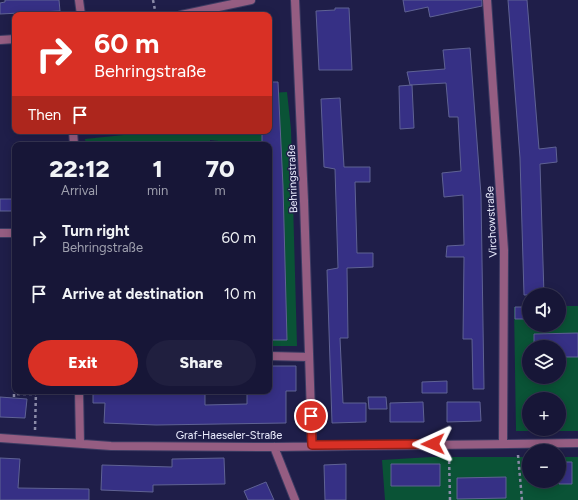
<!DOCTYPE html>
<html lang="en">
<head>
<meta charset="utf-8">
<style>
	body { margin:0; font-family:Figtree,sans-serif; background:#201f3f; color:#f1f3f6; height:100vh; display:flex; flex-direction:column; font-size:15px; white-space:nowrap }
	* { box-sizing:border-box; margin:0 }
	p { font-size:13px; color:#9e9fad }
	.icon { flex:none; width:22px; height:22px; fill:none; stroke:currentColor; stroke-width:2; stroke-linecap:round; stroke-linejoin:round }
	.map { position:relative; flex:1; overflow:hidden }
	.sheet { position:absolute; left:12px; top:142px; width:260px; height:252px; display:flex; flex-direction:column; background:#171637; border-radius:8px; box-shadow:0 2px 10px #0003,0 0 0 1px #363552 }
	.sheet>* { flex:none }
	.hud { position:absolute; left:12px; top:12px; width:260px; height:122px; border-radius:8px; box-shadow:0 2px 10px #0003,0 0 0 1px #363552; background:#d93025; color:#fff; overflow:hidden }
	.buttons { position:absolute; left:522px; top:288px; display:grid; gap:8px }
	.buttons a { display:grid; place-items:center; width:44px; height:44px; border-radius:50%; background:#171637; box-shadow:0 2px 10px #0003,0 0 0 1px #363552; font-size:20px }
	.pin { position:absolute; display:grid; place-items:center; width:34px; height:34px; color:#fff; margin:-17px; border:2px solid #fff; border-radius:50%; box-shadow:0 1px 4px #0007 }
	.me { position:absolute; width:44px; margin:-22px; rotate:269deg; stroke-linejoin:round; filter:drop-shadow(0 0 3px #0008) }
	.turn { display:flex; align-items:center; gap:14px; height:84px; padding:0 16px; font-size:18px }
	.turn .icon { width:52px; height:52px; stroke-width:2.5 }
	.turn b { display:block; font-size:28px; line-height:34px }
	.then { display:flex; align-items:center; height:38px; padding:0 16px; background:#0003; gap:8px; font-size:15px }
	.eta { display:flex; justify-content:space-evenly; align-items:center; height:68px; text-align:center }
	.eta b { font-size:24px; font-weight:800; line-height:28px }
	.cta { display:flex; gap:8px; margin-top:auto; padding:8px 16px }
	.cta a { flex:1; height:46px; border-radius:24px; background:#d93025; color:#fff; font-size:16px; font-weight:800; line-height:46px; text-align:center }
	.cta a+a { background:#201f3f; color:#f1f3f6 }
	ul { padding:0; list-style:none }
	li { display:flex; align-items:center; gap:12px; height:56px; padding:0 16px }
	li div { flex:1 }
	li b { display:block; font-size:15px }
	li em { font-style:normal }
	.map>svg:first-child { display:block }
</style>
</head>
<body>
<div class="map">
<svg width="578" height="500" viewBox="0 0 578 500">
	<rect width="100%" height="100%" fill="#1f1e49"/>
	<!-- green -->
	<path fill="#0a5336" fill-rule="evenodd" d="M287,92L291,129L297,346H269V145H236V143L210,140V145H86L85,139L162,131H269V93Z
		M559,306H578V431H516L514,307H529V325H559ZM529,347H559V377H529ZM529,399H559V429H529Z
		M431,457H529V481H559V457H578V500H385L382,460Z"/>
	<!-- building -->
	<path fill="#363085" stroke="#5f6294" d="M5,0H59L60,11L0,14V3L5,2Z
		M403,0H482V6L430,17L428,7L405,12Z
		M508,0H527L539,149L556,147L557,162L540,164L544,295H524L520,158Z
		M335,8H349L352,70H319L316,11L335,10Z
		M470,48L481,195L484,389H473L472,339H463L464,257H446L447,246L464,245L463,195L444,197L442,173L461,171L458,117H449L446,83L410,85L407,72L445,69L443,50Z
		M269,82H278L283,186L287,340H269V145H262V131H269Z
		M412,85L414,128L400,129L399,86Z
		M340,98L344,167H370V182H355L356,217L357,253H373V267L347,268L348,338H340L343,403H366V422L332,423L327,270L338,268L335,169L324,167L321,99Z
		M0,199H15V211H0Z
		M515,307H529V319H515Z
		M578,333V357H559V347H534V334Z
		M269,366H296V391H286V423L156,425L104,423L105,403H93V391H197L205,392V405L247,404V391H269Z
		M447,381V393H422V382Z
		M0,397L27,399L25,418L0,417Z
		M368,397H386L387,409H369Z
		M423,402L424,422H390V403Z
		M447,402H480L481,421L447,422Z
		M0,458L20,459L18,488L89,489V500H0Z
		M224,458L225,484L153,485V492L101,490L102,465L172,467V459Z
		M559,462H572V484H559Z
		M346,464V500H325L324,465Z
		M391,464H440V486H391Z
		M506,477V498L457,499V478Z
		M266,482L274,500H248L244,491Z"/>
	<g fill="none" stroke-linecap="round" stroke-linejoin="round">
		<!-- street casing -->
		<g stroke="#3c3b62" stroke-width="10">
			<path id="street" d="M79,0L81,15
				M295,0L304,201L312,445
				M487,0L504,250L503,443
				M181,15L251,0
				M0,40L15,39
				M73,131L74,145
				M0,233H15
				M269,356L309,357
				M79,391L80,443
				M0,438L111,446L274,447L578,443
				M274,447L295,500"/>
		</g>
		<!-- path -->
		<path stroke="#8c8ca9" stroke-width="2.5" stroke-dasharray="3 3" stroke-linecap="butt" d="M153,0L156,15
			M14,397V394H36
			M35,430L36,391
			M449,455L450,500
			M518,455L522,500"/>
		<!-- street -->
		<use href="#street" stroke="#955d82" stroke-width="8"/>
	</g>
	<g fill="none" stroke-linecap="round" stroke-linejoin="round">
		<!-- route casing -->
		<g stroke="#8d1f18" stroke-width="10">
			<path id="route" d="M311,416L312,445L433,444"/>
		</g>
		<!-- route -->
		<use href="#route" stroke="#d93025" stroke-width="7"/>
	</g>
	<g text-anchor="middle" stroke-width="3" stroke-linejoin="round" paint-order="stroke">
		<!-- street labels -->
		<g font-size="11" fill="#ebedfe" stroke="#1f1e49">
			<text transform="translate(292 179) rotate(-92)" y="4">Behringstraße</text>
			<text transform="translate(491 222) rotate(-93)" y="4">Virchowstraße</text>
			<text x="229" y="439">Graf-Haeseler-Straße</text>
		</g>
	</g>
</svg>
<div class="buttons">
<a><svg class="icon" aria-label="sound" viewBox="0 0 24 24"><path d="M4 9h4l5-4v14l-5-4H4zM17 9q2 3 0 6"/></svg></a>
<a><svg class="icon" aria-label="layers" viewBox="0 0 24 24"><path d="M12 4l9 5-9 5-9-5zM3 14l9 5 9-5"/></svg></a>
<a>+</a>
<a>−</a>
</div>
<div class="pin" style="left:311px;top:416px;background:#d93025"><svg class="icon" aria-label="arrive" viewBox="0 0 24 24"><path d="M6 21V4h12l-3 4 3 4H6"/></svg></div>
<svg class="me" style="left:433px;top:444px" viewBox="-20 -20 40 40"><path d="M0-17L14 15 0 8-14 15z" fill="#d93025" stroke="#fff" stroke-width="4"/></svg>
<div class="hud">
<div class="turn"><svg class="icon" aria-label="right" viewBox="0 0 24 24"><path d="M7 20v-9h11M14 6l5 5-5 5"/></svg><div><b>60 m</b>Behringstraße</div></div>
<div class="then">Then<svg class="icon" aria-label="arrive" viewBox="0 0 24 24"><path d="M6 21V4h12l-3 4 3 4H6"/></svg></div>
</div>
<section class="sheet">
<div class="eta">
<div><b>22:12</b><p>Arrival</p></div>
<div><b>1</b><p>min</p></div>
<div><b>70</b><p>m</p></div>
</div>
<ul>
<li><svg class="icon" aria-label="right" viewBox="0 0 24 24"><path d="M7 20v-9h11M14 6l5 5-5 5"/></svg><div><b>Turn right</b><p>Behringstraße</p></div><em>60 m</em></li>
<li><svg class="icon" aria-label="arrive" viewBox="0 0 24 24"><path d="M6 21V4h12l-3 4 3 4H6"/></svg><div><b>Arrive at destination</b></div><em>10 m</em></li>
</ul>
<div class="cta"><a>Exit</a><a>Share</a></div>
</section>
</div>
</body>
</html>
